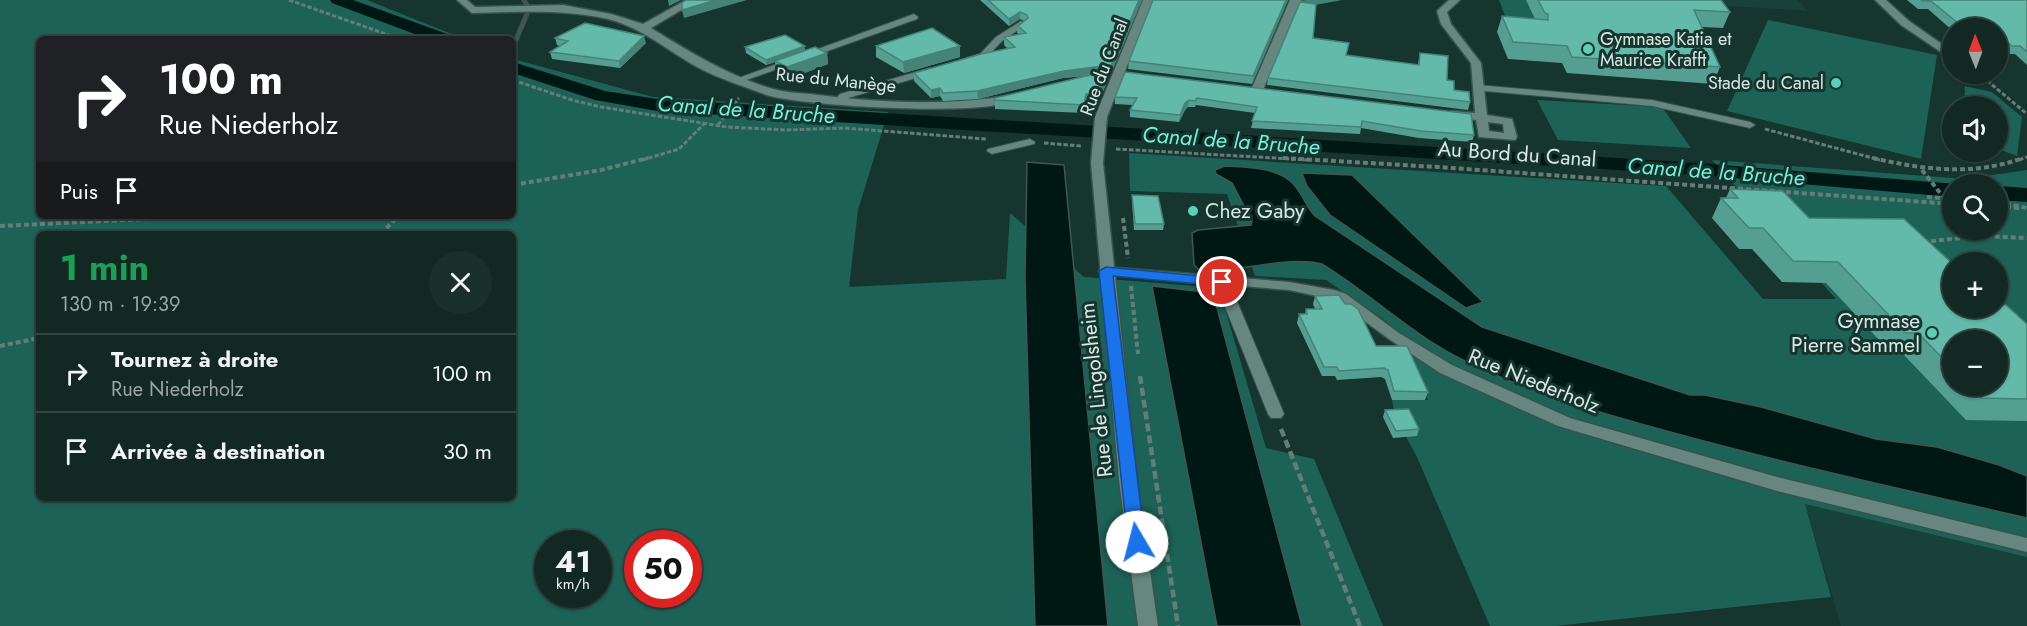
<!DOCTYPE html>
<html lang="fr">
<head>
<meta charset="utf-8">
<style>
	body { margin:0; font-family:Jost,sans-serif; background:#1a302b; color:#f1f3f6; height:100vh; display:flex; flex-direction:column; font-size:22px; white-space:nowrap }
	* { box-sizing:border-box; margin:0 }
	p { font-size:20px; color:#9ca6a6 }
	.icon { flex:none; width:33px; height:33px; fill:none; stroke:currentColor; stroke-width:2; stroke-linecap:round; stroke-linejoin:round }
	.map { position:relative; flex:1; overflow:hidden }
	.drawer { position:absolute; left:36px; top:231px; width:480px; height:270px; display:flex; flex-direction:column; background:#112823; border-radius:9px; box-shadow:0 2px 4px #0004,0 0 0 2px #304441 }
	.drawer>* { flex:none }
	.top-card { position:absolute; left:36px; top:36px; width:480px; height:183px; border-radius:9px; box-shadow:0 2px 4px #0004,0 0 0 2px #304441; background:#202124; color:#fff; overflow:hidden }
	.needle { width:39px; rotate:359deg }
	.fabs { position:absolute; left:1942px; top:18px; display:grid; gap:12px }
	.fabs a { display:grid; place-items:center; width:66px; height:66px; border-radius:50%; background:#112823; box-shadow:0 2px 4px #0004,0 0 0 2px #304441; font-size:30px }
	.speed { position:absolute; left:534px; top:530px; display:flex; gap:12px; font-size:30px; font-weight:700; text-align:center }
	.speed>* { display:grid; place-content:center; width:78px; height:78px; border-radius:50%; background:#112823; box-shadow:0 2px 4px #0004,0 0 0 2px #304441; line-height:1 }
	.speed small { font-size:15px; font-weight:400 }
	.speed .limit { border:9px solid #d22; background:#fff; color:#111 }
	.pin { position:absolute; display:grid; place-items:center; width:51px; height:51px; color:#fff; margin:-26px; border:3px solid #fff; border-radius:50%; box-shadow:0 2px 6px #0007 }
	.me { position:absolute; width:66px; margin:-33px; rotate:352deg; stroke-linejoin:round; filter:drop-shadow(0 0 4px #0008) }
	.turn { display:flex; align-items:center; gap:21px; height:126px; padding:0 24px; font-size:27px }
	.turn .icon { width:78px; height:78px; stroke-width:2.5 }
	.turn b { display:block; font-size:42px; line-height:51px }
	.then { display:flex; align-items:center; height:57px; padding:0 24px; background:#0003; gap:12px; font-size:22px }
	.round { display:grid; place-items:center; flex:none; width:63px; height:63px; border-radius:32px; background:#1a302b }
	.head { display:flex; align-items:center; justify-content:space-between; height:102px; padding:0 24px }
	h1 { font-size:36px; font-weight:700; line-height:45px; color:#1e9e55 }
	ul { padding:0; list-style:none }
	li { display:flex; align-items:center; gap:18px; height:78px; padding:0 24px; border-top:2px solid #304441 }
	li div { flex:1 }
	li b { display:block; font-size:22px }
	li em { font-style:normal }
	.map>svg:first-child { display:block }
</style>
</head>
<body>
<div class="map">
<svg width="2027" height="626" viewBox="0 0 2027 626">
	<rect width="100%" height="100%" fill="#17352f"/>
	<!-- built -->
	<path fill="#18413a" d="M1640,0H1797L1808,11Z
		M1805,504L2027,557V626H1841Z"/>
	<!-- green -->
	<path fill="#1d6257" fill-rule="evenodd" d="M0,0H367L464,39H39V216H513V59L653,97L888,112L858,210L849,287L1006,279L1010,213L1084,277L1219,288L1266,448L1314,459L1383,626H0ZM39,234H513V498H39ZM548,543H598V594H548ZM638,543H688V594H638Z
		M1499,0H1601L1618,28L1507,21Z
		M1768,20L1937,55L1921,159L1727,111Z
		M1965,86L1992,92L2022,117L2017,156L1998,149V106H1964Z
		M1537,100L1662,107L1691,148L1558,140Z
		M1129,153L1666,186L1763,299H1836L1712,160L1966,179L2027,170V557L1805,504L1831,597L1555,626H1490L1417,457L1395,416L1392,400H1428L1414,364L1386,321L1326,280L1255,276L1227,194L1130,191ZM1953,184H1998V230H1953ZM1953,262H1998V308H1953ZM1953,340H1998V386H1953Z"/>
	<!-- water -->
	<path fill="#001814" stroke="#415653" stroke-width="1.5" d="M1027,162L1064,165L1108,626H1035L1025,278Z
		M1225,166C1245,167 1274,167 1290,181C1301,189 1305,206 1315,216L1482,327L1690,395H1705L1761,407L1876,439L1937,447L1999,465L2027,476V518C1909,491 1791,465 1674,433C1601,413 1525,392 1457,357C1408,331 1369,293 1322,264C1285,255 1238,274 1198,269L1194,265L1192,233L1198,230L1251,225L1252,221L1232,183L1216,174L1215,170Z
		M1302,173L1352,175L1483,302L1466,308L1330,215L1307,186Z
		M1152,286L1213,293L1302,626H1217Z"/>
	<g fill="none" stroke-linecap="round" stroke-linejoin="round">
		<!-- stream -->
		<path stroke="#415653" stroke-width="5" d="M513,47L529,9L524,0"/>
		<!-- canal -->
		<path fill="#001814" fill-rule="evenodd" d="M330,0H353L450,35L453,39H428L332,3Z
			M513,62L605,91L657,99L1698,163L1957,184H1953V197L1698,175L657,111L595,100L513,73Z
			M1998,186L2027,188V202L1998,200Z"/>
		<!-- lane casing -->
		<g stroke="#38514d" stroke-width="2">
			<path id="lane" d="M914,14L918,17L917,19L741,82L733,80Z
				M1021,21L1026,24L1024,26L1002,41L986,58L966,62V58L980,54L996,37Z
				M930,68L935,71L933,73L848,98L843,103H835L834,101L840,94Z
				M1478,85L1652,100L1750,122L1755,125L1750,128L1652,106L1474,90V86Z
				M1030,139L1035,142L1034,144L992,154L987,151L988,149Z
				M1222,278L1229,282L1284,414L1281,418H1271L1268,414L1215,282Z"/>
		</g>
		<!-- street casing -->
		<g stroke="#38514d" stroke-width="3">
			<path id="street" d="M457,0H467L475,7L563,5L611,14L643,24L686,0H698L651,28C690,52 728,76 773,89C787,93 803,93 818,95C883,103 949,106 1013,95L1019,98C996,118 800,106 767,95C745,87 720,79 699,68C668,51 643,28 608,19C563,9 518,12 472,13Z
				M1290,0H1300L1263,90L1261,92H1253L1251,90Z
				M1449,0H1460L1447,12L1451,24L1481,63L1487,115L1512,119L1517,137L1515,140L1479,137L1476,120L1452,117L1446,114L1452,111L1475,113L1471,63L1441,24L1437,11ZM1488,122L1503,124L1504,133L1489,131Z
				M1875,0H1886L1909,21L1953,52V60L1901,25Z
				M1106,267L1289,282L1334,290L1346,294L1399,333L1452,365L1570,418L1777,477L2027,538V552L1777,491L1558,426L1440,373L1389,339L1336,300L1289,290L1101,274L1099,271L1101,268Z"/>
		</g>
		<!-- secondary casing -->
		<g stroke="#38514d" stroke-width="3">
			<path id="secondary" d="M1143,0H1153L1107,117L1103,163L1137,480L1158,626H1138L1119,480L1091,163L1095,117Z"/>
		</g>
		<!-- path-far2 -->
		<path stroke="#657d78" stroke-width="3" stroke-dasharray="4.5 2" stroke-linecap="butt" d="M289,0L400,39
			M1989,74L1987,78L1990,83L2027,114
			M513,80L572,100L601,107L727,127L787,130L844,128L986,139
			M718,125L739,98
			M1765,129L1880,160
			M1044,143L1081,146
			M1116,149L1310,160
			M642,160L679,149L704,124
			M2019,160L2027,157"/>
		<!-- path-far1 -->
		<path stroke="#657d78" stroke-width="4" stroke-dasharray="5 3" stroke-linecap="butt" d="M1283,158L1438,167L1953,204
			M1873,158C1924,170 1973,176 2023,158
			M1922,170L1944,198
			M513,185L601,170L648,158
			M1927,197L1953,199
			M1998,202L2027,208
			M1998,207L2021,208
			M1123,218L1128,258
			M0,226L211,216
			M1974,230L1981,236
			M381,234L398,216
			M1923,242L1981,236L2027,238
			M1131,286L1138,354
			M0,346L39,338"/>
		<!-- path -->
		<path stroke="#657d78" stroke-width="4.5" stroke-dasharray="8 4" stroke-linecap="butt" d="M1140,376L1178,626
			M1281,429L1360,626"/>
		<!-- lane -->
		<use href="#lane" fill="#678680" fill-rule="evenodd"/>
		<!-- street -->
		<use href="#street" fill="#678680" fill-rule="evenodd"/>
		<!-- secondary -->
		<use href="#secondary" fill="#678680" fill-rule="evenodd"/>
	</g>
	<!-- wall -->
	<path fill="#559f92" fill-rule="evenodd" d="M980,0H1142L1111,73L1103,74L1107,82L1098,103L1086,102L1084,113L995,109V100L1086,76L1063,78L978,99L943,101L940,96L931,98L914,81V73L1008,49L1004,45V37L1019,34L1017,33L1018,26L1024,21L1020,19L1009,26Z
		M1153,0H1288L1252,84L1128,69L1129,61Z
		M1300,0L1316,5L1313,38L1346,55L1418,65L1420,53L1447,80L1454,90L1470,102L1468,110L1267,85L1268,78Z
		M1526,0H1721L1730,12L1723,28L1702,27L1720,67L1713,84L1567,73L1562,63L1508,59L1497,32L1502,16L1535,19Z
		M1907,0H2027V65L2015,54H2008L1998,46V28H1953V31L1928,9H1918Z
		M555,38L646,43L620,68L552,59L550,52L560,46L557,45Z
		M805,46V50L827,53L828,64L789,79L777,72L775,62L766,65L746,53L745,47Z
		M876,46L960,57L904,73L876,57Z
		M1125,72L1474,135L1472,142L1419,138L1361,128L1360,134L1251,128L1255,113L1196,105L1195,107H1188L1185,110L1179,122L1130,117V110L1133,105L1115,104V97Z
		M1730,189L1809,218L1953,308L2027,324V421L1966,420L1904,355H1893L1826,283L1782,282L1752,249H1739L1712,218L1721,198H1726ZM1953,340L1998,386H1953Z
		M1132,195L1164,224L1163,230H1134L1132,201Z
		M1315,296L1376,346L1428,392L1425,400H1392L1385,379L1381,377L1337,380L1335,376H1322L1297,323L1299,314H1305L1306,309H1315L1313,304Z
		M1385,410L1419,429L1417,436L1393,438L1383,417Z"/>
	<!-- shaded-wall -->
	<path fill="#458277" d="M668,0H681L669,6Z
		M716,0H747L684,18L682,10Z
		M1139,0H1142L1111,73L1063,78L978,99L977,91Z
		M1286,0H1288L1252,84L1253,76Z
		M1306,0H1342L1299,8L1300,1Z
		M1020,12V19L1009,26V19Z
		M644,36L646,43L620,68L619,61Z
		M805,46V51L775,61V62L766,65V60Z
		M960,46V57L904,73L903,62Z
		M827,53L828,64L789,79L787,67Z
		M1107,74V82L1098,103L1099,94Z
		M940,88V96L931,98V90Z
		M1189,100L1188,107L1185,110L1179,122L1180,115L1185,103Z"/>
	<!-- building -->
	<path fill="#63b9aa" stroke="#458277" stroke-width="1.5" d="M686,0H716L682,10V3Z
		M988,0H1139L1111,65L1064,71L977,91L943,93L940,88L931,90L914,73L981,54L1015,47L1004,37L1026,33L1018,26L1028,18L1027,15L1020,12L1009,19Z
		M1153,0H1286L1253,76L1129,61Z
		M1538,0H1721L1730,12L1694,10L1720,67L1572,57L1567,46L1513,42L1502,16L1548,20V14L1545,13Z
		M1921,0H2027V52L2020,46H2012L2002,38H1998V28H1964L1931,1H1922Z
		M1300,2L1316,4L1313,38L1349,43L1346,55L1419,65L1420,53L1448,56L1447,80L1454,81V90L1469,92L1470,102L1268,78Z
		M585,23L644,36L619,61L550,52L568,41L555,38Z
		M932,28L960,46L903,62L876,46Z
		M785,35L805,46L766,60L745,47Z
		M815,47L827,53L787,67L775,61Z
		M1125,72L1471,114L1474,135L1421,131L1362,121L1361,127L1252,121L1257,107L1197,98L1195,101L1189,100L1185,103L1180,115L1130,110L1137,98L1115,97Z
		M1094,74H1107L1099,94H1086L1084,105L995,100V98Z
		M1730,189L1783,191L1809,218L1904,219L1953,264V308H1998V305H2006L2027,324V399L1981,398L1969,386H1998V340H1953V369L1918,333H1906L1838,262L1793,261L1763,228H1749L1721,198H1738Z
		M1132,195L1158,196L1164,224H1135Z
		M1339,295L1345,304H1351L1358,309L1376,346H1407L1428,392L1394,391L1388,370L1384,368L1339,371L1337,367H1324L1299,314H1307L1306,309H1322L1315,296Z
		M1409,409L1419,429L1396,431L1385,410Z"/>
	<!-- route -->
	<path fill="#1a73e8" stroke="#114b97" stroke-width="1.5" d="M1106,267L1222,278L1228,282L1222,286L1113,276L1145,542L1143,547L1137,549L1130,547L1128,542L1099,271Z"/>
	<!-- markers -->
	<g fill="#5cceba" stroke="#17352f" stroke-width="2">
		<circle cx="1588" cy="49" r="6"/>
		<circle cx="1836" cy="83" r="6"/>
		<circle cx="1193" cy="211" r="6"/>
		<circle cx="1932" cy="333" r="6"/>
	</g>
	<g text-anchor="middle" stroke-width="6" stroke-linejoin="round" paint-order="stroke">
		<!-- far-poi labels -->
		<g font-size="18" fill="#d8e8e5" stroke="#17352f" text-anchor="start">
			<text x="1600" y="45">Gymnase Katia et<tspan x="1600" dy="21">Maurice Krafft</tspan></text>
			<text x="1824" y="89" text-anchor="end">Stade du Canal</text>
		</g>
		<!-- far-street labels -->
		<g font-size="18" fill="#d8e8e5" stroke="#17352f">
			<text transform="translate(1104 67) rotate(-69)" y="6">Rue du Canal</text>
			<text transform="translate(836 80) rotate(6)" y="6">Rue du Manège</text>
		</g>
		<!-- street labels -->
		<g font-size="21" fill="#d8e8e5" stroke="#17352f">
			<text transform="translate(1517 154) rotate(4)" y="7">Au Bord du Canal</text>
			<text transform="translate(1534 381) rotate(22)" y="7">Rue Niederholz</text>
			<text transform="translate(1096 390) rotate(-96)" y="7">Rue de Lingolsheim</text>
		</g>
		<!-- poi labels -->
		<g font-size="21" fill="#d8e8e5" stroke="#17352f" text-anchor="start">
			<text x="1205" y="218">Chez Gaby</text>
			<text x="1920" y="328" text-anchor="end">Gymnase<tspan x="1920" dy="24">Pierre Sammel</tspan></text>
		</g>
		<!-- water labels -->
		<g font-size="22" font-style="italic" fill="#73f1db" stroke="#17352f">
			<text transform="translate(746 109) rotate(4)" y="8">Canal de la Bruche</text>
			<text transform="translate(1231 140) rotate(4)" y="8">Canal de la Bruche</text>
			<text transform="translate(1716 171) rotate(4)" y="8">Canal de la Bruche</text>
		</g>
	</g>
</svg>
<div class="fabs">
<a><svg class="needle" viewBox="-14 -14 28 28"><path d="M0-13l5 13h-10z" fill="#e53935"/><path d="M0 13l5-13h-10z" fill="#9ca6a6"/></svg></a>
<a><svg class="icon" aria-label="sound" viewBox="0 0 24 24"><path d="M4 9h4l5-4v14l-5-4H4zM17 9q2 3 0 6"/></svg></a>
<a><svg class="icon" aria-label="search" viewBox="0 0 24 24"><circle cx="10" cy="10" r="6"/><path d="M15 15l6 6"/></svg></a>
<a>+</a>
<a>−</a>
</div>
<div class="speed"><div>41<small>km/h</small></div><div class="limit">50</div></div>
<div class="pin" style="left:1222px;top:282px;background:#d93025"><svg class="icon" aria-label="arrive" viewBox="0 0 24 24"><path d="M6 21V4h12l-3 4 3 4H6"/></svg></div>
<svg class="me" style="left:1137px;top:542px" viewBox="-20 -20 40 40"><circle r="19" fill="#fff"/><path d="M0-13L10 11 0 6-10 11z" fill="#1a73e8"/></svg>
<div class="top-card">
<div class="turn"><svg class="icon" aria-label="right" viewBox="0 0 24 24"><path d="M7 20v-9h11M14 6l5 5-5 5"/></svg><div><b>100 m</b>Rue Niederholz</div></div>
<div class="then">Puis<svg class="icon" aria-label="arrive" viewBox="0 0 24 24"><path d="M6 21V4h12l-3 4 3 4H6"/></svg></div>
</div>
<section class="drawer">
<div class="head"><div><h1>1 min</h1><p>130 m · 19:39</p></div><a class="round"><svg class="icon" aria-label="close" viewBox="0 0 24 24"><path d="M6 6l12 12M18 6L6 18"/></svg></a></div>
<ul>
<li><svg class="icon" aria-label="right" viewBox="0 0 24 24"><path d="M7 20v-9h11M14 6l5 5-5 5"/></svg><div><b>Tournez à droite</b><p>Rue Niederholz</p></div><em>100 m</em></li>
<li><svg class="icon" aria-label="arrive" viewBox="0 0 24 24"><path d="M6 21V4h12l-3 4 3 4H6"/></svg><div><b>Arrivée à destination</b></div><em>30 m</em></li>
</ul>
</section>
</div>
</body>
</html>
